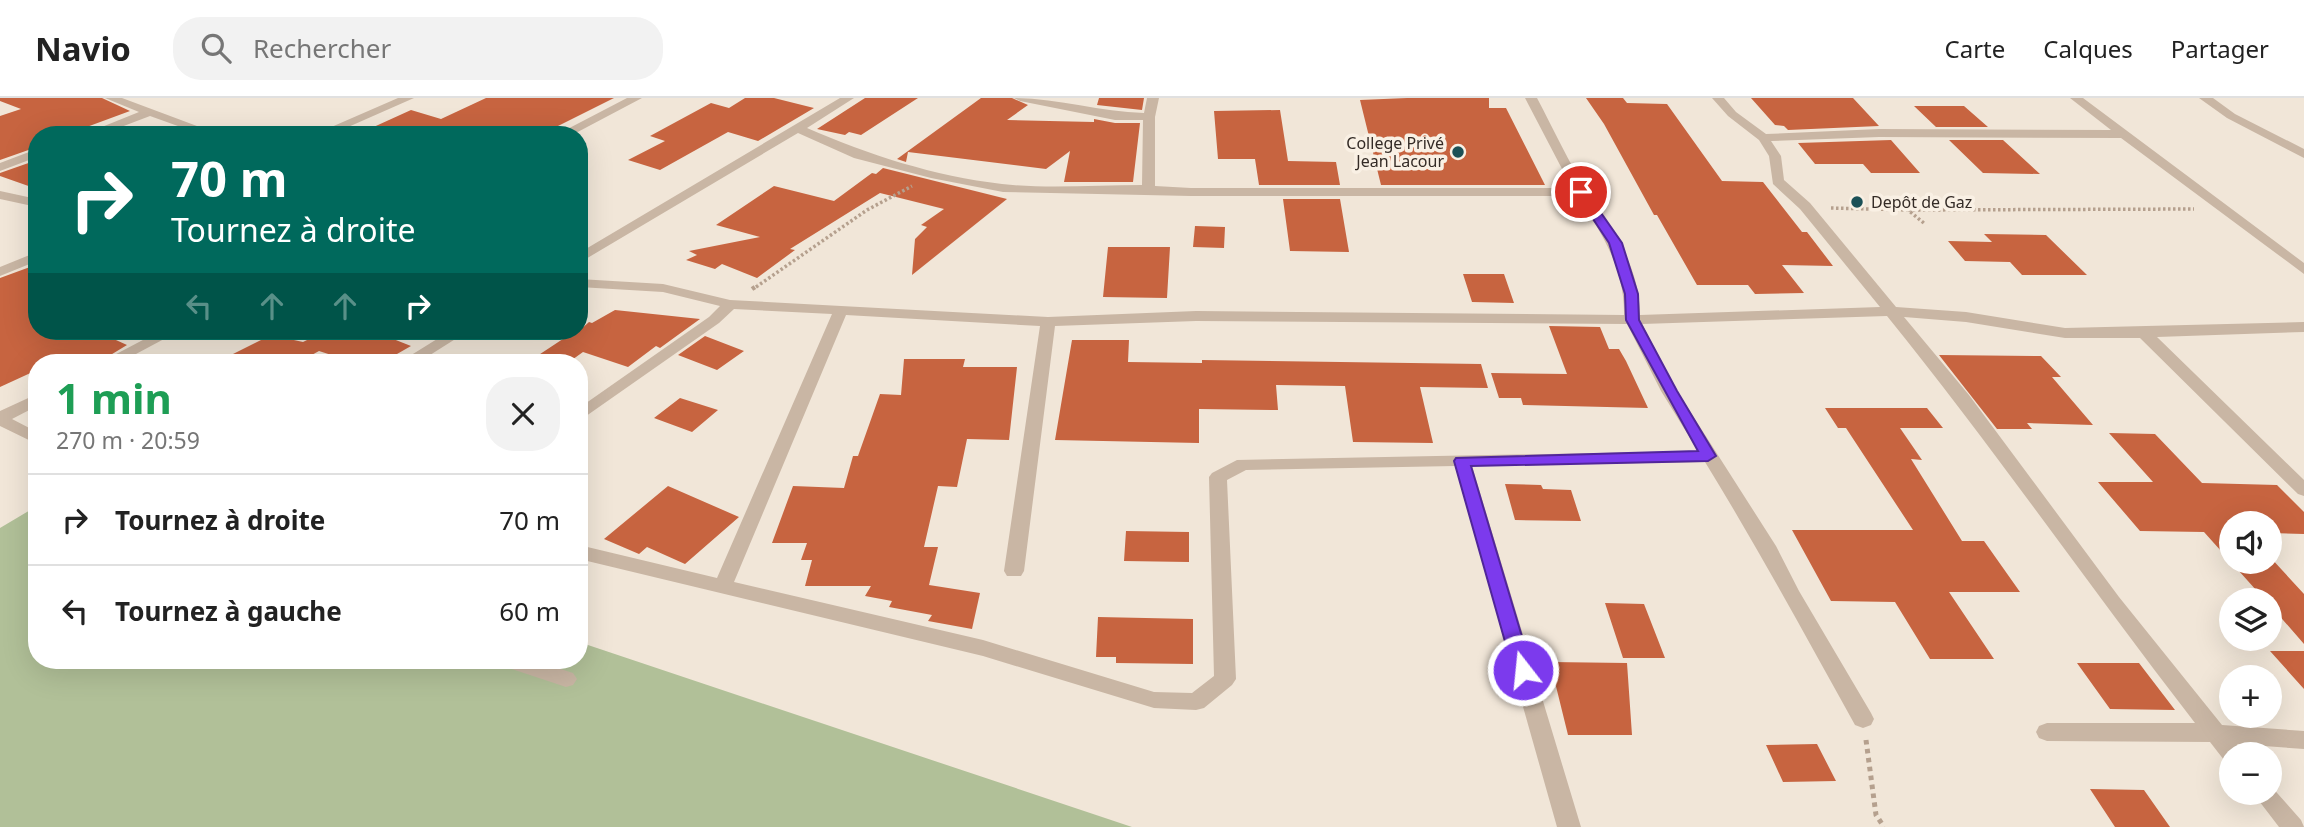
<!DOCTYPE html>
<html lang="fr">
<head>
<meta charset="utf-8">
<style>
	body { margin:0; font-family:"Noto Sans",sans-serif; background:#f2f2f2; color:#222; height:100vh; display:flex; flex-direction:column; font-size:26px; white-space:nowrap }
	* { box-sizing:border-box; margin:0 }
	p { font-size:23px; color:#767676 }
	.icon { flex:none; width:38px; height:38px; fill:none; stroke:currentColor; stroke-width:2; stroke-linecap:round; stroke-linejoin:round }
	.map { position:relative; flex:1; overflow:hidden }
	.details { position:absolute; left:28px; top:256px; width:560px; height:315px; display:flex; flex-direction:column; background:#fff; border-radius:28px; box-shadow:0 7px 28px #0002 }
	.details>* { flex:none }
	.banner { position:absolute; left:28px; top:28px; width:560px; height:214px; border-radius:28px; box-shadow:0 7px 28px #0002; background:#00695c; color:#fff; overflow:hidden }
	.fabs { position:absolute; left:2219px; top:413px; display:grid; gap:14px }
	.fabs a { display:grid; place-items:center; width:63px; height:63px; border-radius:50%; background:#fff; box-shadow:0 7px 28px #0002; font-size:35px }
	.pin { position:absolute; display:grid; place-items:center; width:60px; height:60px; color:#fff; margin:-30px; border:4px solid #fff; border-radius:50%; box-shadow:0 2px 7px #0007 }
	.me { position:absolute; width:77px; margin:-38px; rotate:344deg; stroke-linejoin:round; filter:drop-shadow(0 0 5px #0008) }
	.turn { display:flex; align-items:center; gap:24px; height:147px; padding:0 28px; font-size:32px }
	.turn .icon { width:91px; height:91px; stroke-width:2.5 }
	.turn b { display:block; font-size:49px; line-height:60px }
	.lanes { display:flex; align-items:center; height:66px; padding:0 28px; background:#0003; justify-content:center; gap:35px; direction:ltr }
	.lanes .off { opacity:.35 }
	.round { display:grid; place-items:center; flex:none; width:74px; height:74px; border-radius:28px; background:#f2f2f2 }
	.head { display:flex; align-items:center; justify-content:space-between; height:119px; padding:0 28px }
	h1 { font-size:42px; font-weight:700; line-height:52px; color:#1e9e55 }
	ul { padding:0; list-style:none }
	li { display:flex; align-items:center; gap:21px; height:91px; padding:0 28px; border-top:2px solid #e0e0e0 }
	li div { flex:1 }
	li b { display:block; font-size:26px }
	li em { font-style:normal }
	header { display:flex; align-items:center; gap:42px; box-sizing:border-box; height:98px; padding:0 35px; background:#fff; border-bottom:2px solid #e0e0e0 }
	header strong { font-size:33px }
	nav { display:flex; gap:38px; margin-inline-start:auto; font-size:24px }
	.search { width:490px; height:63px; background:#f2f2f2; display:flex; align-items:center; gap:18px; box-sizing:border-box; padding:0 24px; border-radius:28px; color:#767676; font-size:26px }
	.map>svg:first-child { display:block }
</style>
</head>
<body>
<header>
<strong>Navio</strong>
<div class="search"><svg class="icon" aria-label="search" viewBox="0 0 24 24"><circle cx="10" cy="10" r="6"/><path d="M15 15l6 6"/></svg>Rechercher</div>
<nav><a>Carte</a><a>Calques</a><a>Partager</a></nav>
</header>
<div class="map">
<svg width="2304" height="729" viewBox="0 0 2304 729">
	<rect width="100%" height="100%" fill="#f1e6d8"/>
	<!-- green -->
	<path fill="#b1c098" d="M37,408V562H579V544L1132,729H0V430Z"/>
	<!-- building -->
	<path fill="#c76440" d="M0,0H102L130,13L65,37H37V49L0,62V18L21,11L0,3Z
		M486,0H614L540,37H356L411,12L441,21Z
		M745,0H774L814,10L758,43L728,34L660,72L628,62L665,43L650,38L711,5L729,10Z
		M865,0H918L861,37L849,34L845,37L817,31Z
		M981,0H1012L1028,7L1007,22L1094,24V21L1115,25H1140L1133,84H1064L1070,53L1046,71L908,54L906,64L897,61Z
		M1099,0H1144L1142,12L1097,7Z
		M1407,0H1489V10H1506L1545,87H1381L1360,2Z
		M1586,0H1623L1627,5L1667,6L1722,83L1763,84L1802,134H1807L1833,168L1782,167L1804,195L1755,196L1748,187H1697L1657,117H1654L1604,26Z
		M1751,0H1853L1879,28L1788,32L1784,28L1775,27Z
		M1914,8H1964L1988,29H1936Z
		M1280,12L1288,63L1336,64L1340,87H1259L1255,61H1218L1214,13Z
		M1891,42L1920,75H1871L1863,66H1815L1798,45Z
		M1949,42H2003L2040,76L1983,75Z
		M37,62V91L0,78V75Z
		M883,70L1007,101L912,177L915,141L927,129L921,127L944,111L880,95L790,151L795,152L757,180L722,166L715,171L686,162L697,157L689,153L760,139L716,127L774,88L834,103L872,75L876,76Z
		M1283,101H1340L1349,154L1290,153Z
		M1195,128L1225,129L1224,150L1193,149Z
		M1984,136L2046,137L2087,177H2022L2010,164L1965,163L1948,143L1992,144Z
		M1108,149H1170L1167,200L1103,199Z
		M30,169L37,171V233H96L127,247L99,264H37V272L0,289V180Z
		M1463,176H1504L1514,205L1472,204Z
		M615,212L700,221L660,250L656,248L628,269L583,254L569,264H528L575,233H579L589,224L592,225Z
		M1549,228L1600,229L1609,251H1619L1626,263L1648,310L1523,307L1521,300H1499L1491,275L1567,276Z
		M325,233H373L411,248L383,264H353L319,253L299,264H285L272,259L263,264H217L271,237L303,244Z
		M705,238L744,253L717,272L678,257Z
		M1072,242H1129L1128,264L1202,265V262L1481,266L1488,290L1420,289L1433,345L1353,344L1345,288L1276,287L1278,312L1199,311V345L1055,342Z
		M1939,257L2041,258L2061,279H2052L2093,327L2027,325L2032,331H1997Z
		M904,261H965L963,269H1017L1009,342L967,341L957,389L938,388L924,449H938L929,487L980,495L972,531L928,523L932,517L889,509L892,503L865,498L871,488H805L812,462H801L807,445H772L793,388L844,390L853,358H858L880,296L901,297Z
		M680,300L718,312L692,334L654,320Z
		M1825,310H1927L1943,330H1900L1922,362L1911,361L1962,443H1984L2020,494H1949L1994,561H1930L1895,504L1831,503L1792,432H1913L1846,330H1838Z
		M2109,335L2155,336L2202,385L2277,387L2304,414V436L2270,435V425H2231V464H2270V459L2304,496V546L2270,507V502H2265L2204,434L2140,433L2098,384H2153Z
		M1505,386L1541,387L1543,391L1571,392L1581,423L1515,422Z
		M668,388L739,419L685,466L647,449L639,456L604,441Z
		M1126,433L1189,434V464L1124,463Z
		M1605,505L1644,506L1665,560H1623Z
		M1098,519L1193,521V566L1116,565V559H1096Z
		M2270,553H2304V591Z
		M1550,564L1627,565L1632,637H1568Z
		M2077,565H2139L2175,612L2110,611Z
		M1817,646L1836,683L1783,684L1766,647Z
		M2090,691L2144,692L2170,729H2115Z"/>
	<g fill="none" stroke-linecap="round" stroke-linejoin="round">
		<!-- path-far2 -->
		<path stroke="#b5a08e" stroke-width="3.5" stroke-dasharray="2.5 2.5" stroke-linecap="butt" d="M1831,110L1908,112L1925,126
			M1908,112L2194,111
			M756,189L867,112L912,88"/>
		<!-- path-far1 -->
		<path stroke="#b5a08e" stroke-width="4.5" stroke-dasharray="3.5 3.5" stroke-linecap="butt" d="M752,191L758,187"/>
		<!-- path -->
		<path stroke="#b5a08e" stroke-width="5" stroke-dasharray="4.5 4.5" stroke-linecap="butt" d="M1866,642L1876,717L1884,729"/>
		<!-- minor -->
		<path fill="#c9b6a4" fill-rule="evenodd" d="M105,0H122L221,37H203L150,18L100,37H82L139,14Z
			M398,0H414L330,37H313Z
			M627,0H642L572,37H556Z
			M840,0H854L807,30C869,57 934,78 1002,86C1046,91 1097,87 1142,87L1143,22H1115L1020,3L1014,0C1058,0 1100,14 1144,15L1147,0H1159L1155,19V88L1191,90H1572L1525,0H1537C1554,32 1569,65 1588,95C1614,137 1639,165 1640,217L1880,209L1800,111L1773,86L1769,58L1759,42L1728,18L1712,0H1724L1736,14L1766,36L1879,31L2111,32L2070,0H2083L2304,165V176L2121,40L1879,39L1771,43L1781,58L1784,82L1810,105L1896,209L1966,214L2065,230L2304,224V234L2157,239L2304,382V398L2298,396L2140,240H2065L1966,224L1904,219L1969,297L2119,499L2222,627L2304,633V651L2237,646L2243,656H2231V665L2224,662L2210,644L2047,643L2039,640L2036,634L2039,628L2047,625H2195C2091,491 1994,350 1887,218L1642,226L1677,293L1776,448L1799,493L1871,615L1874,621L1871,627L1863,630L1855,627C1806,539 1758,450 1705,364L1472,368L1581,729H1557L1455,368L1246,372L1227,382L1236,581L1232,587L1204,610L1196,612L1154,610L983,558L579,461V447L717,480L832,216L734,211L719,225L579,323V310L709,219L720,208L663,194L579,189V181L663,186L730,202L1048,219L1196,213L1624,217C1625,171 1602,135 1577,98H1191L1003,94L931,80L854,60L798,35L579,165V155ZM846,217L1040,228L1004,473L1007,478H1021L1024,473L1055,228L1196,223L1627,226L1661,293L1698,353L1237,362L1212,375L1209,379L1214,578L1192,595L1154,594L983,542L734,484Z
			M2199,0H2213L2235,16L2304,51V60L2227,20Z
			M37,51V59L0,73V65Z
			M0,93L37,101V109L0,101Z
			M37,154V163L0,178V169Z
			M160,233H179L121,264H101Z
			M450,233H468L419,264H400Z
			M37,296V308L12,321L37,334V346L0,328V313Z
			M500,562H533L573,575L577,581L573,587L566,589L503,568Z
			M2270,687L2301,722L2304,729H2279L2253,695H2270Z"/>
	</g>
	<!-- route -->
	<path fill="#7c3aed" stroke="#51269a" stroke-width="2" d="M1577,92H1585L1622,145L1638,196L1639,222L1677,293L1716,358L1708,363L1471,368L1532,572L1529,578L1523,580L1516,578L1513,572L1454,363L1456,360L1698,353L1626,222L1625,196L1609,145L1575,94Z"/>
	<!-- markers -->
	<g fill="#1b5056" stroke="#f9f0e4" stroke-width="2.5">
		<circle cx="1458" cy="54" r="7"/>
		<circle cx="1857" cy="104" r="7"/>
	</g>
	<g text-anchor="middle" stroke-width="7" stroke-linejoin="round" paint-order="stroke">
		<!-- far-poi labels -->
		<g font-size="16" fill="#342b26" stroke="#f9f0e4" text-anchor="end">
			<text x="1444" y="51">College Privé<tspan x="1444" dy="18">Jean Lacour</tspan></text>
			<text x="1871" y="110" text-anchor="start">Depôt de Gaz</text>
		</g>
	</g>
</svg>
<div class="fabs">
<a><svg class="icon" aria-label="sound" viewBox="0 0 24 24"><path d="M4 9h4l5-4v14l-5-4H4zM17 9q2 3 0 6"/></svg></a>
<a><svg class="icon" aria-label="layers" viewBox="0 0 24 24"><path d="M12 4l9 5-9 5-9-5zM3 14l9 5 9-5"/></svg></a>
<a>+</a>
<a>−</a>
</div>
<div class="pin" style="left:1581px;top:94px;background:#d93025"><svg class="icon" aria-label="arrive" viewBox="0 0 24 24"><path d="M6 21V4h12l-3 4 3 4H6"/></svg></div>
<svg class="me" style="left:1523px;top:572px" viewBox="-20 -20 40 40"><circle r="17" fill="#7c3aed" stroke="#fff" stroke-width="3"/><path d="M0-11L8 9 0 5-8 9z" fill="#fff"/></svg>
<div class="banner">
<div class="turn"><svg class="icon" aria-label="right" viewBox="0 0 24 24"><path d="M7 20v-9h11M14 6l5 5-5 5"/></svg><div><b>70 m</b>Tournez à droite</div></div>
<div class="lanes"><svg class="icon off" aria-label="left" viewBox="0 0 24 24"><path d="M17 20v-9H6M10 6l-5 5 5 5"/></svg><svg class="icon off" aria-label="ahead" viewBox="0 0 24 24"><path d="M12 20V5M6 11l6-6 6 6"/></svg><svg class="icon off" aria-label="ahead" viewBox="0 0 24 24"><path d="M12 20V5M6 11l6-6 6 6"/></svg><svg class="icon" aria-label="right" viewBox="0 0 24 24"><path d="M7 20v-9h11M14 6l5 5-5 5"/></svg></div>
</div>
<section class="details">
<div class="head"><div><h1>1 min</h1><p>270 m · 20:59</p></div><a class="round"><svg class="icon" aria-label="close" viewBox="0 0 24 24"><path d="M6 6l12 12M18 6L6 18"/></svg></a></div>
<ul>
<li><svg class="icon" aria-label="right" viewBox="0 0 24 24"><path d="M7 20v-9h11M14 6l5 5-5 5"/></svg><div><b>Tournez à droite</b></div><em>70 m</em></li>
<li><svg class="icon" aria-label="left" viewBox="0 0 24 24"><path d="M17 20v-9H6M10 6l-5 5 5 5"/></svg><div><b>Tournez à gauche</b></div><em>60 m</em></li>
</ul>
</section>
</div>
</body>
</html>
